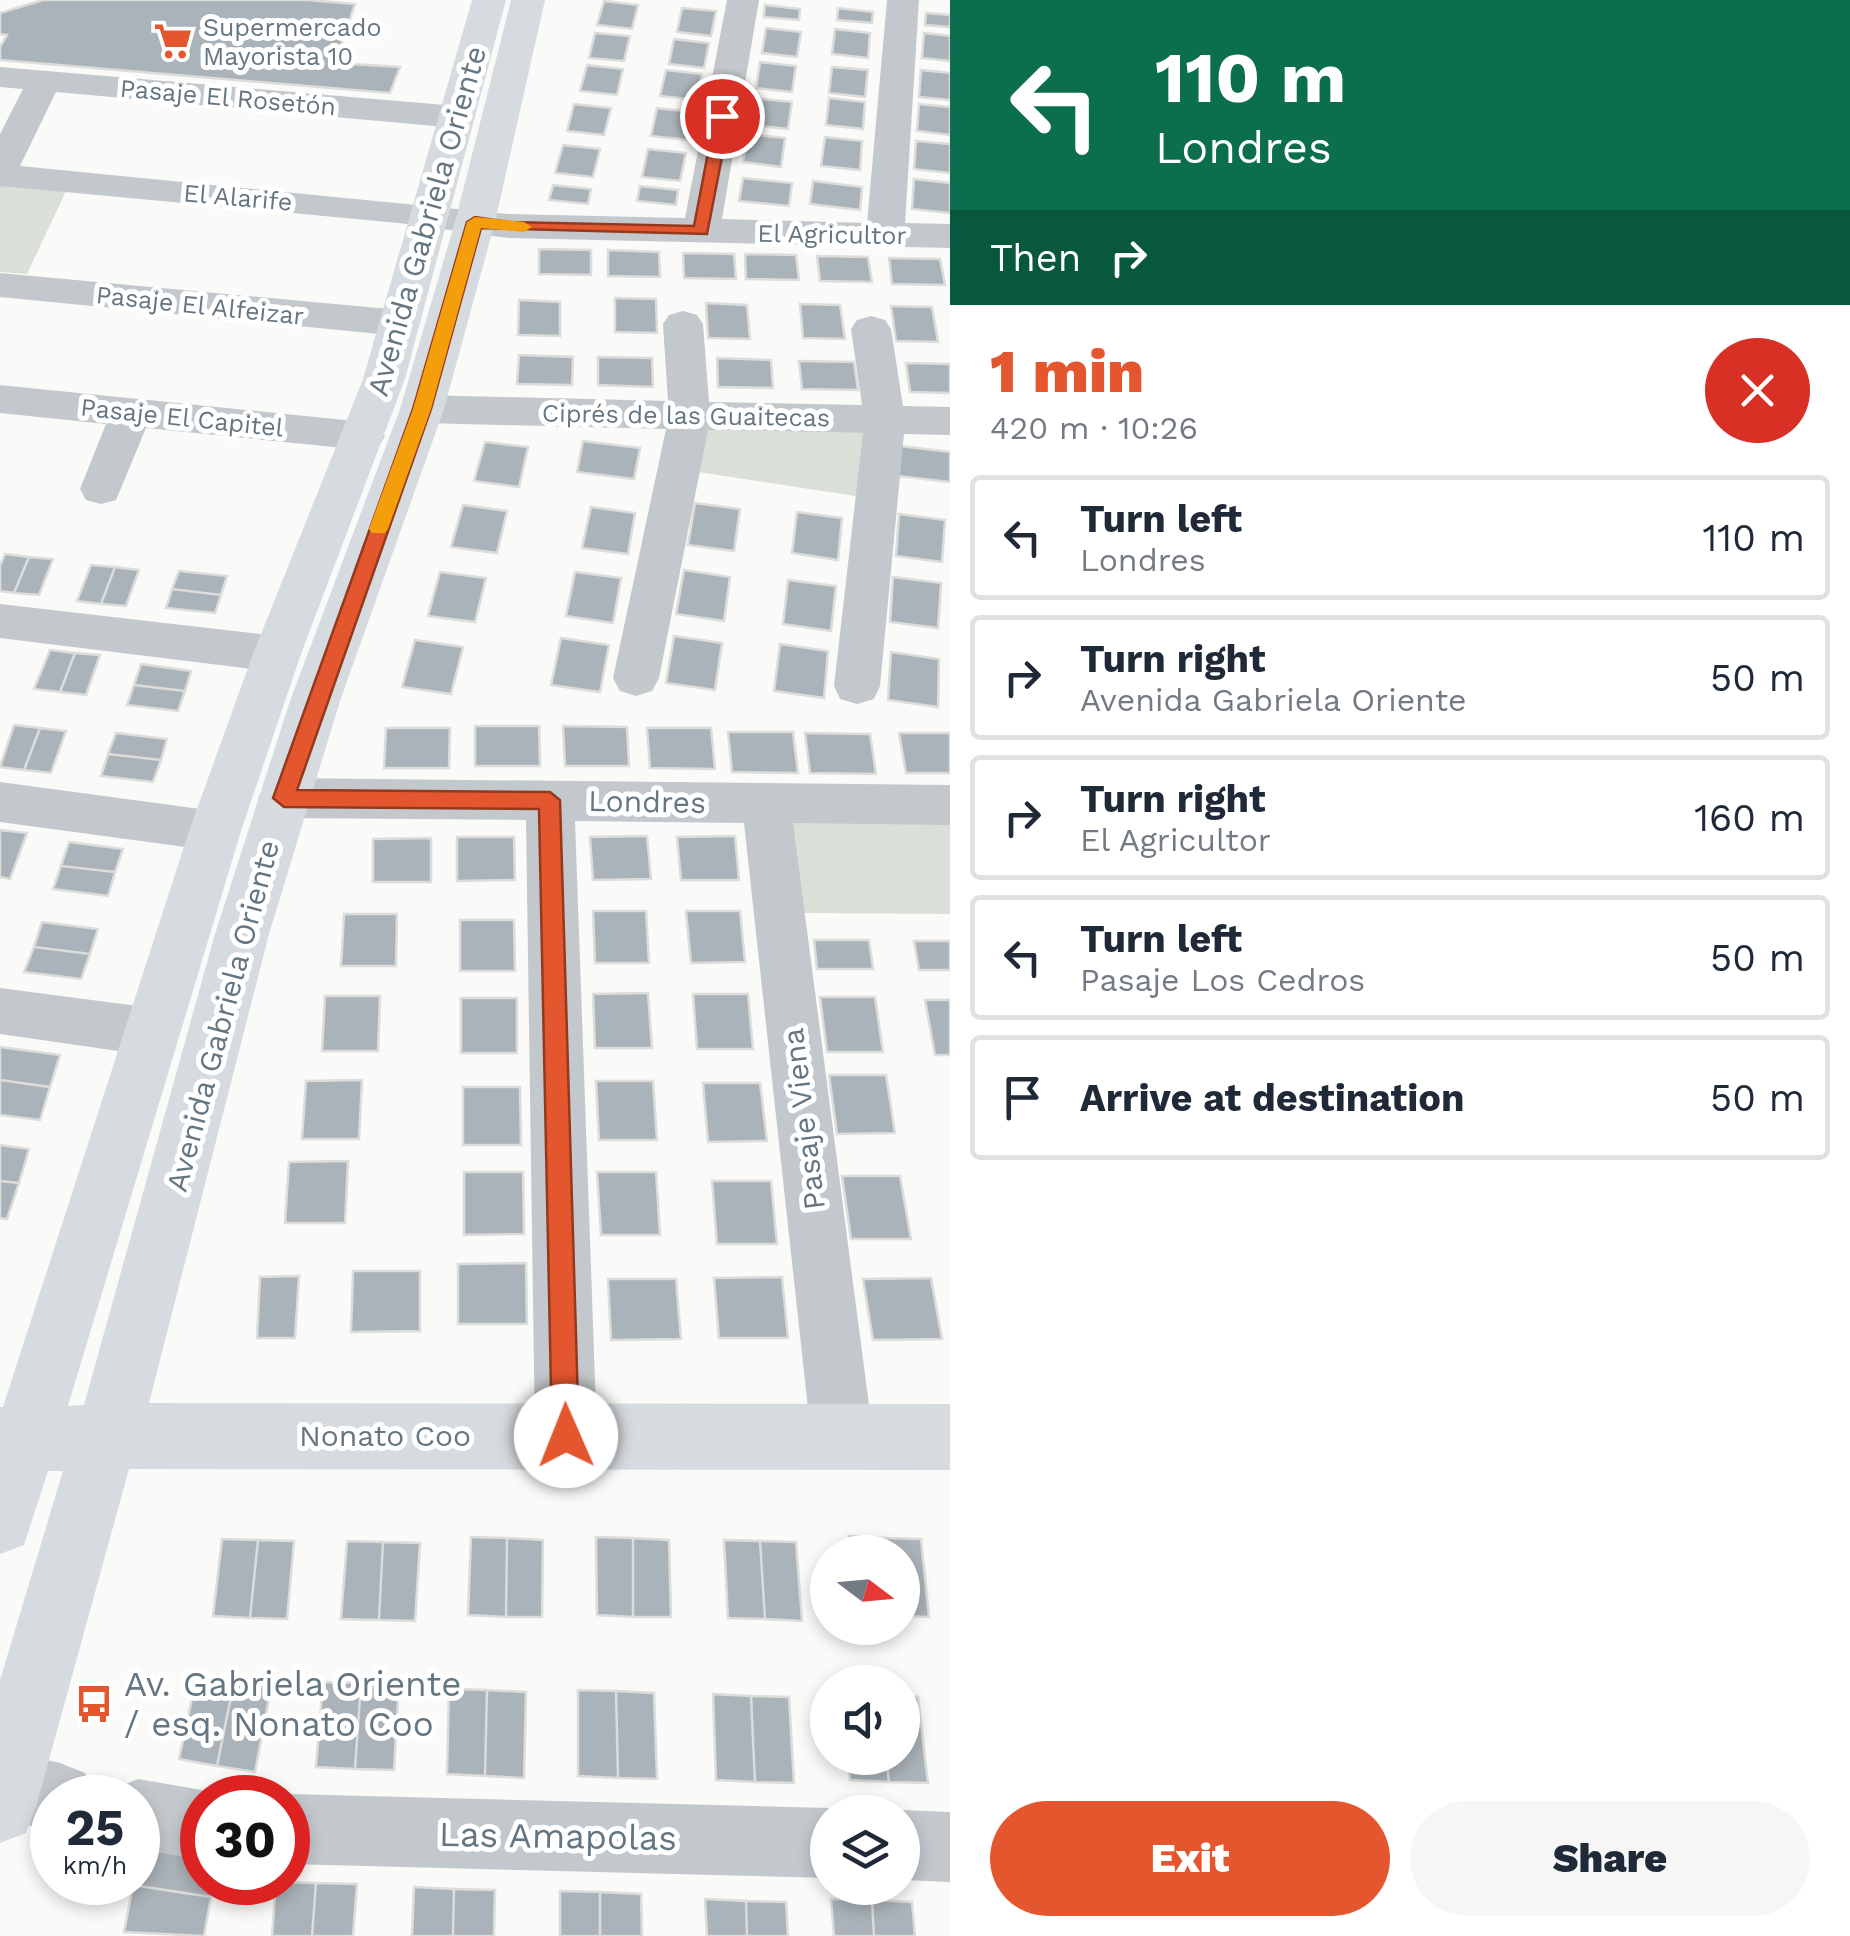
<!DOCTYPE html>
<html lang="en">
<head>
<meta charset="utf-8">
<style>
	body { margin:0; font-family:"Work Sans",sans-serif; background:#f6f6f7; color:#1f2937; height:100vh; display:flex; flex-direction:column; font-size:38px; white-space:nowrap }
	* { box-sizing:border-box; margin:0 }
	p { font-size:32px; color:#747a83 }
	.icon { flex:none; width:55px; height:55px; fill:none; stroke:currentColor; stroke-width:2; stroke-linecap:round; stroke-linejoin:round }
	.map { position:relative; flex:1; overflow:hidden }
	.details { display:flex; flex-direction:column; background:#fff; width:900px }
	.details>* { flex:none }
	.banner { background:#0b6e4f; color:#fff; overflow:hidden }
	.needle { width:65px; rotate:106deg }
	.fabs { position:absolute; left:810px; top:1535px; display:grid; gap:20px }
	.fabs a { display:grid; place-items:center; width:110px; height:110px; border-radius:50%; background:#fff; box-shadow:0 5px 15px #0003; font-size:50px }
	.speed { position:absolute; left:30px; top:1775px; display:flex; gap:20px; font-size:50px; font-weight:700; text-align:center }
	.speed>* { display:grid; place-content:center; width:130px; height:130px; border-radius:50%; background:#fff; box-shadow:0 5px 15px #0003; line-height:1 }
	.speed small { font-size:25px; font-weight:400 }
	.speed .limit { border:15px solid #d22; background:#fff; color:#111 }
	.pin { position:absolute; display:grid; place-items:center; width:85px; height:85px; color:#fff; margin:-42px; border:5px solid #fff; border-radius:50%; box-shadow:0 2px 10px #0007 }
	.me { position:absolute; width:110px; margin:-55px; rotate:359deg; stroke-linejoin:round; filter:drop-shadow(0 0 8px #0008) }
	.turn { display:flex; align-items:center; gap:35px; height:210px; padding:0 40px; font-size:45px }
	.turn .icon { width:130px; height:130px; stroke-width:2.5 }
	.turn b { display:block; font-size:70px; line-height:85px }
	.then { display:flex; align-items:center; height:95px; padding:0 40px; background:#0003; gap:20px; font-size:38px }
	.round { display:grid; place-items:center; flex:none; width:105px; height:105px; border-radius:52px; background:#f6f6f7 }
	.summary { display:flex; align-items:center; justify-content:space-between; height:170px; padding:0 40px }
	h1 { font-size:60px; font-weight:800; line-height:75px; color:#e4572e }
	.cta { display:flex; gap:20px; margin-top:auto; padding:20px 40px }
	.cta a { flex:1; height:115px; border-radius:60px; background:#e4572e; color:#fff; font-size:40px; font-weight:800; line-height:115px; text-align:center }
	.cta a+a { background:#f6f6f7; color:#1f2937 }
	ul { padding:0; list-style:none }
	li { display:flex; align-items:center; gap:30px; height:125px; margin:0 20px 15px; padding:0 20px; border:5px solid #e0e1e3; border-radius:10px }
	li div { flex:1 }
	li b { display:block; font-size:38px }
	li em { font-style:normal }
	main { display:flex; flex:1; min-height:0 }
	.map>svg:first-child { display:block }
</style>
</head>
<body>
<main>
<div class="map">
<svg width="950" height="1936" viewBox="0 0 950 1936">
	<rect width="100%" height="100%" fill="#fafaf8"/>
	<!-- green -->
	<path fill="#dadfd7" d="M0,183L67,189L27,274L0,272Z
		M704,430L869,433L862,497L698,472Z
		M788,815L950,816V914L801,913Z"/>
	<!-- building -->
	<path fill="#aab3b9" stroke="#dcdcda" stroke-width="2.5" d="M43,0H308L355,4L335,63L400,67L390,93L0,60V47L7,35L0,34V13Z
		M604,1L638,5L632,29L597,25Z
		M765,5L800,9L799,20L764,17Z
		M682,8L716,11L711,36L677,32Z
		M838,8L873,12L872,23L837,20Z
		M926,13L950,15V27L925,25Z
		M766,28L801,32L797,57L762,53Z
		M835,29L870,33L868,58L832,54Z
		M595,33L630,36L624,61L589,58Z
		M924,33L950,36V61L922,58Z
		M674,39L709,43L704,68L669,64Z
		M760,62L796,66L792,92L756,88Z
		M587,65L623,69L617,95L580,91Z
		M832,67L868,70L865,97L829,93Z
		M666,70L702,74L697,100L660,96Z
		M921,70L950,73V100L919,97Z
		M755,98L792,102L788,129L751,125Z
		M829,98L865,102L863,129L826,125Z
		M574,104L611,108L604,135L567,131Z
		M919,104L950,107V135L917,131Z
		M657,108L693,112L688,140L651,136Z
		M748,134L785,138L781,167L743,162Z
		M825,137L862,141L860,170L821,166Z
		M916,141L950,144V173L914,169Z
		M563,145L600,149L593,177L555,173Z
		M648,149L686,153L680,181L642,177Z
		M743,178L792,183L789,206L739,201Z
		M914,179L950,183V213L912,209Z
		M813,181L862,187L860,210L810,204Z
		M553,185L591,189L588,204L549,200Z
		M640,186L678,190L676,205L637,201Z
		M539,249L591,250V275L539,274Z
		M608,250L659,252L660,277L608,276Z
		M683,253L734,254L736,279L684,278Z
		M745,254L796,255L799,280L746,279Z
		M817,256L868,257L872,282L820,281Z
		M889,258L940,259L945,285L892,284Z
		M615,298L656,299L657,333L615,332Z
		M519,300L560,302V336L518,335Z
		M706,303L747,305L750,339L708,338Z
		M800,304L840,305L845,339L803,338Z
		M891,306L932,307L938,342L896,341Z
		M519,355L573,357L572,385L517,384Z
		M598,357L652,358L653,387L598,385Z
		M717,358L771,360L773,388L718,387Z
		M799,361L854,362L858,390L802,389Z
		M906,363L950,364V393L910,392Z
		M583,441L640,448L634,479L577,472Z
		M485,442L528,447L519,487L474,481Z
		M900,446L950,452V482L898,476Z
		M695,503L740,509L734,551L688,545Z
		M463,505L507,511L497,553L451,547Z
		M591,507L635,513L628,554L582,548Z
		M797,512L842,518L838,560L792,553Z
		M899,514L945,520L942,562L896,556Z
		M5,554L29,557L14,593L0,591V566Z
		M29,557L53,559L39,595L14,593Z
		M91,565L115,567L101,604L77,601Z
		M115,567L139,570L126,606L101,604Z
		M684,570L730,577L724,621L676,614Z
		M179,571L227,576L221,595L172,589Z
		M440,572L486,578L475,622L428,616Z
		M575,572L621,578L613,623L566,616Z
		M893,577L941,583L938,628L890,622Z
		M788,580L836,586L831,631L783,624Z
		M172,589L221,595L215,613L166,608Z
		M674,636L722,643L715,690L666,683Z
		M561,638L609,645L600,692L551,685Z
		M415,640L463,647L451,694L402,687Z
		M780,644L828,651L824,698L774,691Z
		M50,650L75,653L60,692L34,689Z
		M891,652L939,659L938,707L888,700Z
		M75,653L100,655L86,695L60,692Z
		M141,664L191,671L185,691L134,685Z
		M134,685L185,691L178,711L127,705Z
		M14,725L40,728L24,770L0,767Z
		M475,726H539L540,766H475Z
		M563,726L627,727L629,766H565Z
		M40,728L66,731L51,773L24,770Z
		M386,728H450L449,768H384Z
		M647,728H711L715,769L650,768Z
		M728,732H793L798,773L732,772Z
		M116,733L167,739L161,760L108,754Z
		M805,733L870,734L876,774L810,773Z
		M899,733H950V773H906Z
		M108,754L161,760L153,782L101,776Z
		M0,830L27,833L10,879L0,877Z
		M647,836L651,879L593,880L590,837Z
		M735,836L739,880H681L677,837Z
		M457,837H514L515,880L457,881Z
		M431,838V882H373V839Z
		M69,842L123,849L115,872L61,866Z
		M61,866L115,872L108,896L53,889Z
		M593,911H646L649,963H595Z
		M686,911H740L745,962L691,963Z
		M344,914H397L396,966H341Z
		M460,920H514L515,971H460Z
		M42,922L98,929L90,954L34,947Z
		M814,940H869L873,969H817Z
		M914,941H950V970H919Z
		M34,947L90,954L81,979L24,972Z
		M648,993L652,1048H595L593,994Z
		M693,994H748L753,1049H697Z
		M325,996H380L378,1051H322Z
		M820,997H875L883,1052H827Z
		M461,998H517V1053H461Z
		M925,1000H950V1055H935Z
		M0,1047L60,1055L50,1087L0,1080Z
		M829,1075H886L895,1133L837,1134Z
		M0,1080L50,1087L40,1120L0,1115Z
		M362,1080L359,1139H302L306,1081Z
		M596,1081H653L657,1140H599Z
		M703,1083H760L767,1141L708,1142Z
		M463,1087H520L521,1145H463Z
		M0,1145L29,1149L19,1183L0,1181Z
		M348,1161L345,1223H285L289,1162Z
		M464,1172H523L524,1234L464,1235Z
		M597,1172H656L660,1235H601Z
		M842,1176H900L911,1239H851Z
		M0,1181L19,1183L7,1219L0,1218Z
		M712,1181H771L777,1244H717Z
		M526,1263L527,1324H458V1264Z
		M353,1271H420V1331L351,1332Z
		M299,1276L295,1338H257L260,1277Z
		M782,1277L788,1338H719L714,1278Z
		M931,1278L942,1339L873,1340L863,1279Z
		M608,1279H676L681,1339L611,1340Z
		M849,1536L885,1538L886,1552H850Z
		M471,1537L507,1538L506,1617L468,1615Z
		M596,1537L633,1538V1617L597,1615Z
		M507,1538L543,1540L542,1617H506Z
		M633,1538L669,1540L671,1617H633Z
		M885,1538L921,1539L929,1617L902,1616V1552H886Z
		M222,1539L258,1540L250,1618L213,1616Z
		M258,1540L294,1541L287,1619L250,1618Z
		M724,1540L760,1541L765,1619L728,1618Z
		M347,1541L383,1542L379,1620L341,1619Z
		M760,1541L796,1542L802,1621L765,1619Z
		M383,1542L420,1543L415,1621L379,1620Z
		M197,1675L234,1682L217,1766L179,1759Z
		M234,1682L271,1688L255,1772L217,1766Z
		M323,1682L361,1683L355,1769L316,1767Z
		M361,1683L399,1684L394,1770L355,1769Z
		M449,1689L487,1690L485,1776L447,1774Z
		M487,1690L526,1692L524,1778L485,1776Z
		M578,1690L616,1691L618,1778L578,1776Z
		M616,1691L654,1693L657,1779L618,1778Z
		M713,1694L751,1696L755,1782L716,1780Z
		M751,1696L789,1697L794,1783L755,1782Z
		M902,1696L918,1697L928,1783L889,1782L886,1758H902Z
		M848,1758H886L889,1782L850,1780Z
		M143,1839L202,1847V1882H214L211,1897L133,1885L138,1882Z
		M276,1882L316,1883L312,1936H272Z
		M316,1883L357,1884L353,1936H312Z
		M133,1885L211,1897L204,1936L124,1932Z
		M414,1887L454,1889L453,1936H412Z
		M454,1889L495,1890L494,1936H453Z
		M560,1891L600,1892V1936H560Z
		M600,1892L641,1894L642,1936H600Z
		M705,1899L746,1901L747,1936H707Z
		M831,1899L872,1900L874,1936H834Z
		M872,1900L912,1902L915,1936H874Z
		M746,1901L786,1902L788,1936H747Z"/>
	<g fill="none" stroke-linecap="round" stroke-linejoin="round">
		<!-- minor -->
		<path fill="#c3c8cc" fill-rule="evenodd" d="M727,0H759L722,219L867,223L887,0H919L905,223L950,224V248L508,238L399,223L0,186V134L23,89L0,87V67L457,106L469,110L475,117L469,124L457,128L56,92L20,166L508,214L685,218Z
			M0,273L400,310L414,314L420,323L414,332L400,336L0,297Z
			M683,311L697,315L703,324L709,402L862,405L851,329L857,320L871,316L885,320L891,329L903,406L950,407V435L904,434L880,686L874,699L857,704L840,699L834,686L863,433L708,430L659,678L652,691L636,696L620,691L613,678L666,429L422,423L407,419L401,409L407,399L422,395L668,401L663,324L669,315Z
			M0,385L364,422L379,426L385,436L379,446L364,450L146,428L116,500L101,504L86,500L80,489L106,424L0,413Z
			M0,604L277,636L293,642L300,654L293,666L277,672L0,638Z
			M283,778L950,785V825L793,823L873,1436L864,1458L842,1467L820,1458L811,1436L744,823L575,821L597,1436L588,1458L566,1467L544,1458L535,1436L526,820L283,818L266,812L258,798L266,784Z
			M0,782L215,811L233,817L240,831L233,845L215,851L0,822Z
			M0,988L153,1008L172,1015L180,1032L172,1049L153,1056L0,1034Z
			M6,1751L60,1763L85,1773L95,1798H52V1831L0,1818V1754Z
			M138,1779L202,1790L220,1798H202V1860L138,1849V1798H110L113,1789Z
			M288,1794L828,1808L839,1812H828V1878L288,1864V1798H279Z
			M902,1810L950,1812V1882L902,1880V1812H895Z"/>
		<!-- major -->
		<path fill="#d6dbdf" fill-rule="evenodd" d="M472,0H506L405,379L301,654L241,831L68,1406L84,1405L215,934L290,701L400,409L455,222L511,0H545L495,222L444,409L340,701L269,934L149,1403L950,1404V1470L129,1469L36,1807L26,1833L0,1843V1680L63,1471H48L24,1545L0,1554V1407H3L189,831L253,654L363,379Z"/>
	</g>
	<!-- route -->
	<path fill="#e4572e" stroke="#94391e" stroke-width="2.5" d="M722,111L730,116L707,234L481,228L431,409L297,790L550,792L560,800L579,1436L575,1446L566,1449L556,1446L552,1436L539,809L284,807L273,798L413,409L467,222L475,217L508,222L694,226L715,116Z"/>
	<!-- slow -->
	<path fill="#f59e0b" d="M475,217L524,222L532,227L524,232L481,228L431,409L388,529L385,533H372L369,529L413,409L467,222Z"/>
	<!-- icons -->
	<defs>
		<g id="supermarket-bare" transform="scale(3)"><path d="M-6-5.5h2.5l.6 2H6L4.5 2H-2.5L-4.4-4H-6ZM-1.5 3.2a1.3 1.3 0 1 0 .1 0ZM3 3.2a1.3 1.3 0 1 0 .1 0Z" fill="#e4572e" stroke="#fff" stroke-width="2.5" paint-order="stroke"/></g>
		<g id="bus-bare" transform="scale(3)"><path d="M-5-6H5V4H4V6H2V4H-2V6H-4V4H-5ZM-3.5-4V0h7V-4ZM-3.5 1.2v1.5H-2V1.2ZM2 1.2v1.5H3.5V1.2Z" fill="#e4572e" stroke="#fff" stroke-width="2.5" paint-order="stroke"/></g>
	</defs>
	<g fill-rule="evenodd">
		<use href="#supermarket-bare" x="173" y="41"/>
		<use href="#bus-bare" x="94" y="1704"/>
	</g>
	<g text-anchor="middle" stroke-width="10" stroke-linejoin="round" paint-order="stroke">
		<!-- far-poi labels -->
		<g font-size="25" fill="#657683" stroke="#fff" text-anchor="start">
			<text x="203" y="36">Supermercado<tspan x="203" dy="29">Mayorista 10</tspan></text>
		</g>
		<!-- far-street labels -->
		<g font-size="25" fill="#657683" stroke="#fff">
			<text transform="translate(228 97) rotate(5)" y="9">Pasaje El Rosetón</text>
			<text transform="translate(238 197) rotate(5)" y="9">El Alarife</text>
			<text transform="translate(832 234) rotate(1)" y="9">El Agricultor</text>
			<text transform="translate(200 305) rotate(6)" y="9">Pasaje El Alfeizar</text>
			<text transform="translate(686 415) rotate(1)" y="9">Ciprés de las Guaitecas</text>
			<text transform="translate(182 417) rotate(6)" y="9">Pasaje El Capitel</text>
		</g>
		<!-- street labels -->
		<g font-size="30" fill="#657683" stroke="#fff">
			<text transform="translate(427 221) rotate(-74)" y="10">Avenida Gabriela Oriente</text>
			<text transform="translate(647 802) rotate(1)" y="10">Londres</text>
			<text transform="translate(223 1016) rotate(-75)" y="10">Avenida Gabriela Oriente</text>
			<text transform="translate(804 1119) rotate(-97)" y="10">Pasaje Viena</text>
			<text x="385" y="1446">Nonato Coo</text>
		</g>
		<!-- near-poi labels -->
		<g font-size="35" fill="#657683" stroke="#fff" text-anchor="start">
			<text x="124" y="1696">Av. Gabriela Oriente<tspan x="124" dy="40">/ esq. Nonato Coo</tspan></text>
		</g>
		<!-- near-street labels -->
		<g font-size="35" fill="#657683" stroke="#fff">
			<text transform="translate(558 1836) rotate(1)" y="12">Las Amapolas</text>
		</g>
	</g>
</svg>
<div class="fabs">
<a><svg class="needle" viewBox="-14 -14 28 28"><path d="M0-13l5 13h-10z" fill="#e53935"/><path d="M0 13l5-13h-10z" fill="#747a83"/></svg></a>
<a><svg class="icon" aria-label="sound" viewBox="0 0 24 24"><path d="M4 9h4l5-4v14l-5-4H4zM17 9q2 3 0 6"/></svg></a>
<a><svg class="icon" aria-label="layers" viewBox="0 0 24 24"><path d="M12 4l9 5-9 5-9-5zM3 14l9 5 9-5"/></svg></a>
</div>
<div class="speed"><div>25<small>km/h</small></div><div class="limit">30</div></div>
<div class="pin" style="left:722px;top:116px;background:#d93025"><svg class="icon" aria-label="arrive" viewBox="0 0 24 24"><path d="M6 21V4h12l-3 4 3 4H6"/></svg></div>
<svg class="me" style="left:566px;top:1436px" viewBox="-20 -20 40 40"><circle r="19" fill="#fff"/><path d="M0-13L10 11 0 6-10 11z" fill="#e4572e"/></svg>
</div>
<section class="details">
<div class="banner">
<div class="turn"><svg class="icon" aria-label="left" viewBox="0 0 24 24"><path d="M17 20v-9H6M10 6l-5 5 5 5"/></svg><div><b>110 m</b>Londres</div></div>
<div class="then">Then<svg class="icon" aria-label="right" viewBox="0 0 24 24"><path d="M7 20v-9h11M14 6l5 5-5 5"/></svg></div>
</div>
<div class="summary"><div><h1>1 min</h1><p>420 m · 10:26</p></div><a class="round" style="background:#d93025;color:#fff"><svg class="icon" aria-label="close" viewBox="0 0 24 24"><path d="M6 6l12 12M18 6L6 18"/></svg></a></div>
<ul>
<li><svg class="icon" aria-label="left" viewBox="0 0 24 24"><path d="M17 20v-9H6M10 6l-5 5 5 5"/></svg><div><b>Turn left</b><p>Londres</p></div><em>110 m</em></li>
<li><svg class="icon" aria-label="right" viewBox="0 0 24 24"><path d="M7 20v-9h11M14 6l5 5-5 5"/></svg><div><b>Turn right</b><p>Avenida Gabriela Oriente</p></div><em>50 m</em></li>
<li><svg class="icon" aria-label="right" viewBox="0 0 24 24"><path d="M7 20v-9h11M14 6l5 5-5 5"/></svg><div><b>Turn right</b><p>El Agricultor</p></div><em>160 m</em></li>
<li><svg class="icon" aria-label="left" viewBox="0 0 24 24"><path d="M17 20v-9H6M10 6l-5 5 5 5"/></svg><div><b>Turn left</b><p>Pasaje Los Cedros</p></div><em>50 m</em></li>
<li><svg class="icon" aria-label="arrive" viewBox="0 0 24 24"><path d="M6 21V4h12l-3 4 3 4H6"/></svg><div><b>Arrive at destination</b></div><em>50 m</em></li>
</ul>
<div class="cta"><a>Exit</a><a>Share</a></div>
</section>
</main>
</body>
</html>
